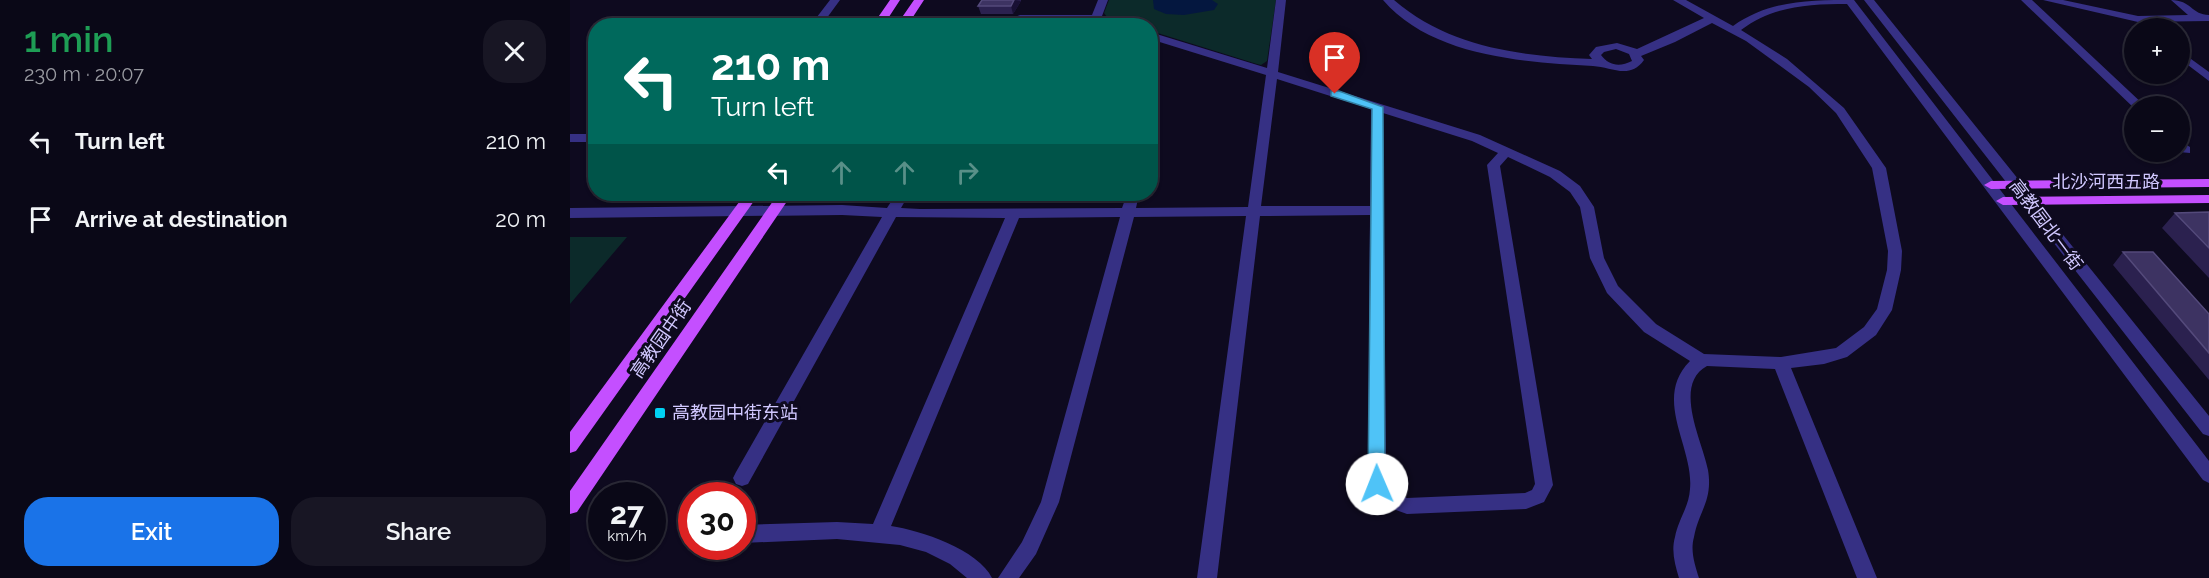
<!DOCTYPE html>
<html lang="en">
<head>
<meta charset="utf-8">
<style>
	body { margin:0; font-family:Raleway,"Noto Sans SC",sans-serif; background:#181624; color:#f1f3f6; height:100vh; display:flex; flex-direction:column; font-size:22px; white-space:nowrap }
	* { box-sizing:border-box; margin:0 }
	p { font-size:20px; color:#999aa1 }
	.icon { flex:none; width:33px; height:33px; fill:none; stroke:currentColor; stroke-width:2; stroke-linecap:round; stroke-linejoin:round }
	.map { position:relative; flex:1; overflow:hidden }
	.side { display:flex; flex-direction:column; background:#0a0817; width:570px }
	.side>* { flex:none }
	.hud { position:absolute; left:18px; top:18px; width:570px; height:183px; border-radius:24px; box-shadow:0 2px 4px #0004,0 0 0 2px #2a2936; background:#00695c; color:#fff; overflow:hidden }
	.controls { position:absolute; left:1554px; top:18px; display:grid; gap:12px }
	.controls a { display:grid; place-items:center; width:66px; height:66px; border-radius:50%; background:#0a0817; box-shadow:0 2px 4px #0004,0 0 0 2px #2a2936; font-size:30px }
	.speed { position:absolute; left:18px; top:482px; display:flex; gap:12px; font-size:30px; font-weight:700; text-align:center }
	.speed>* { display:grid; place-content:center; width:78px; height:78px; border-radius:50%; background:#0a0817; box-shadow:0 2px 4px #0004,0 0 0 2px #2a2936; line-height:1 }
	.speed small { font-size:15px; font-weight:400 }
	.speed .limit { border:9px solid #d22; background:#fff; color:#111 }
	.pin { position:absolute; display:grid; place-items:center; width:51px; height:51px; color:#fff; margin:-62px -26px; border-radius:50% 50% 50% 0; rotate:-45deg; box-shadow:0 0 6px #0007 }
	.pin .icon { rotate:45deg }
	.me { position:absolute; width:66px; margin:-33px; rotate:359deg; stroke-linejoin:round; filter:drop-shadow(0 0 4px #0008) }
	.turn { display:flex; align-items:center; gap:21px; height:126px; padding:0 24px; font-size:27px }
	.turn .icon { width:78px; height:78px; stroke-width:2.5 }
	.turn b { display:block; font-size:42px; line-height:51px }
	.lanes { display:flex; align-items:center; height:57px; padding:0 24px; background:#0003; justify-content:center; gap:30px; direction:ltr }
	.lanes .off { opacity:.35 }
	.round { display:grid; place-items:center; flex:none; width:63px; height:63px; border-radius:24px; background:#181624 }
	.headline { display:flex; align-items:center; justify-content:space-between; height:102px; padding:0 24px }
	h1 { font-size:36px; font-weight:600; line-height:45px; color:#1e9e55 }
	.button { display:flex; gap:12px; margin-top:auto; padding:12px 24px }
	.button a { flex:1; height:69px; border-radius:24px; background:#1a73e8; color:#fff; font-size:24px; font-weight:600; line-height:69px; text-align:center }
	.button a+a { background:#181624; color:#f1f3f6 }
	ul { padding:0; list-style:none }
	li { display:flex; align-items:center; gap:18px; height:78px; padding:0 24px }
	li div { flex:1 }
	li b { display:block; font-size:22px }
	li em { font-style:normal }
	main { display:flex; flex:1; min-height:0 }
	.map>svg:first-child { display:block }
</style>
</head>
<body>
<main>
<section class="side">
<div class="headline"><div><h1>1 min</h1><p>230 m · 20:07</p></div><a class="round"><svg class="icon" aria-label="close" viewBox="0 0 24 24"><path d="M6 6l12 12M18 6L6 18"/></svg></a></div>
<ul>
<li><svg class="icon" aria-label="left" viewBox="0 0 24 24"><path d="M17 20v-9H6M10 6l-5 5 5 5"/></svg><div><b>Turn left</b></div><em>210 m</em></li>
<li><svg class="icon" aria-label="arrive" viewBox="0 0 24 24"><path d="M6 21V4h12l-3 4 3 4H6"/></svg><div><b>Arrive at destination</b></div><em>20 m</em></li>
</ul>
<div class="button"><a>Exit</a><a>Share</a></div>
</section>
<div class="map">
<svg width="1639" height="578" viewBox="0 0 1639 578">
	<rect width="100%" height="100%" fill="#0e0a1f"/>
	<!-- green -->
	<path fill="#0c2a2a" d="M539,0H706L697,61L691,65L687,64L581,31L580,26L563,25L537,17L534,13Z
		M0,237H57L0,304Z"/>
	<!-- water -->
	<path fill="#04173f" d="M583,0H642L648,4L644,10L614,15L596,14L584,9Z"/>
	<g fill="none" stroke-linecap="round" stroke-linejoin="round">
		<!-- minor -->
		<path fill="#363084" fill-rule="evenodd" d="M260,0H270L251,26H240Z
			M528,0H538L532,16L554,26H537L529,23L528,26H518L519,21H451L437,26H420L450,15H522Z
			M706,0H716L708,72L910,135L990,171L1010,186L1024,207L1034,258L1048,286L1086,324L1134,354L1211,357L1266,348L1294,327L1307,309L1317,270L1318,251L1302,168L1266,113L1239,87L1176,41L1142,23L1105,42L1071,56L1074,60C1060,80 1041,67 1023,66C954,62 862,57 813,0H824C880,48 951,56 1022,59L1019,55L1026,47L1047,43L1067,49L1134,18L1103,0H1116L1163,26C1200,0 1240,0 1284,0L1639,461V483L1633,480L1277,4C1238,4 1203,6 1171,30L1217,59L1274,108L1316,168L1332,251L1331,270L1322,310L1306,335L1277,357L1254,364L1221,368L1307,578H1287L1205,369L1137,366C1102,385 1133,442 1138,470C1143,501 1129,510 1124,537C1120,551 1125,565 1129,578H1109C1105,565 1101,551 1105,537C1108,520 1119,507 1120,489C1124,447 1082,399 1120,361L1074,332L1037,293L1020,258L1010,207L1000,192L980,177L938,157L930,166L983,485L974,502L956,509L837,514L812,505L798,484L800,215L690,216L647,578H627L676,216L564,217L489,502L466,554L449,578H428L452,542L471,502L550,217L449,218L321,526C350,530 409,550 422,578H397L380,564L356,552L330,545L267,539L172,543V525L267,522L303,524L435,218L326,217L178,484L172,486L166,484L163,478L166,472L312,217L272,215L0,218V208L272,205L317,208L326,194H339L331,208L350,209L552,208L557,194H569L566,208L678,207L696,75L580,39V32L697,68ZM1046,49L1059,54L1062,61C1050,67 1039,66 1031,55L1034,52ZM707,79L801,109L800,206H691ZM813,113L902,141L928,153L917,165L965,484L962,490L955,493L837,498L826,493L816,482Z
			M1294,0H1304L1639,416V436L1633,434Z
			M1451,0H1462L1575,106L1564,108Z
			M1473,0H1493L1568,16L1618,15L1601,0C1621,0 1622,15 1639,15V21L1568,22Z
			M1610,51L1639,72V81L1610,59Z
			M0,134H26V142H0Z
			M1610,141L1620,147V153L1609,152Z"/>
		<!-- major -->
		<path fill="#c44fff" fill-rule="evenodd" d="M320,0H330L313,26H302Z
			M344,0H354L337,26H326Z
			M1639,179V187L1421,189L1414,185L1421,181Z
			M175,194H189L6,451L0,453V432Z
			M208,194H222L7,512L0,514V491Z
			M1639,195V203L1433,205L1426,201L1433,197Z"/>
	</g>
	<!-- wall -->
	<path fill="#2b214f" d="M412,0H451V1L443,14H411L408,6Z
		M1639,212V278L1592,228L1605,213Z
		M1553,252L1639,314V380L1543,265Z"/>
	<!-- shaded-wall -->
	<path fill="#181034" d="M444,0L451,1L443,14L441,6Z"/>
	<!-- building -->
	<path fill="#3d3362" stroke="#544a7b" stroke-width="1.5" d="M412,0H444L441,6H408Z
		M473,24H499L498,26H472Z
		M1639,212V248L1605,213Z
		M1553,252H1583L1639,314V353Z"/>
	<!-- route -->
	<path fill="#4fc3f7" stroke="#337fa1" stroke-width="1.5" d="M761,91H769L813,107L815,484L812,489L807,491L801,489L798,484L802,109L761,96Z"/>
	<!-- markers -->
	<rect fill="#00d1f3" stroke="#0e0a1f" stroke-width="2" x="84" y="407" width="12" height="12" rx="3"/>
	<g text-anchor="middle" stroke-width="6" stroke-linejoin="round" paint-order="stroke">
		<!-- street labels -->
		<g font-size="18" fill="#d1c8ff" stroke="#0e0a1f">
			<text x="1536" y="188">北沙河西五路</text>
			<text transform="translate(1476 225) rotate(53)" y="6">高教园北一街</text>
			<text transform="translate(91 339) rotate(-55)" y="6">高教园中街</text>
		</g>
		<!-- poi labels -->
		<g font-size="18" fill="#d1c8ff" stroke="#0e0a1f" text-anchor="start">
			<text x="102" y="419">高教园中街东站</text>
		</g>
	</g>
</svg>
<div class="controls">
<a>+</a>
<a>−</a>
</div>
<div class="speed"><div>27<small>km/h</small></div><div class="limit">30</div></div>
<div class="pin" style="left:765px;top:94px;background:#d93025"><svg class="icon" aria-label="arrive" viewBox="0 0 24 24"><path d="M6 21V4h12l-3 4 3 4H6"/></svg></div>
<svg class="me" style="left:807px;top:484px" viewBox="-20 -20 40 40"><circle r="19" fill="#fff"/><path d="M0-13L10 11 0 6-10 11z" fill="#4fc3f7"/></svg>
<div class="hud">
<div class="turn"><svg class="icon" aria-label="left" viewBox="0 0 24 24"><path d="M17 20v-9H6M10 6l-5 5 5 5"/></svg><div><b>210 m</b>Turn left</div></div>
<div class="lanes"><svg class="icon" aria-label="left" viewBox="0 0 24 24"><path d="M17 20v-9H6M10 6l-5 5 5 5"/></svg><svg class="icon off" aria-label="ahead" viewBox="0 0 24 24"><path d="M12 20V5M6 11l6-6 6 6"/></svg><svg class="icon off" aria-label="ahead" viewBox="0 0 24 24"><path d="M12 20V5M6 11l6-6 6 6"/></svg><svg class="icon off" aria-label="right" viewBox="0 0 24 24"><path d="M7 20v-9h11M14 6l5 5-5 5"/></svg></div>
</div>
</div>
</main>
</body>
</html>
